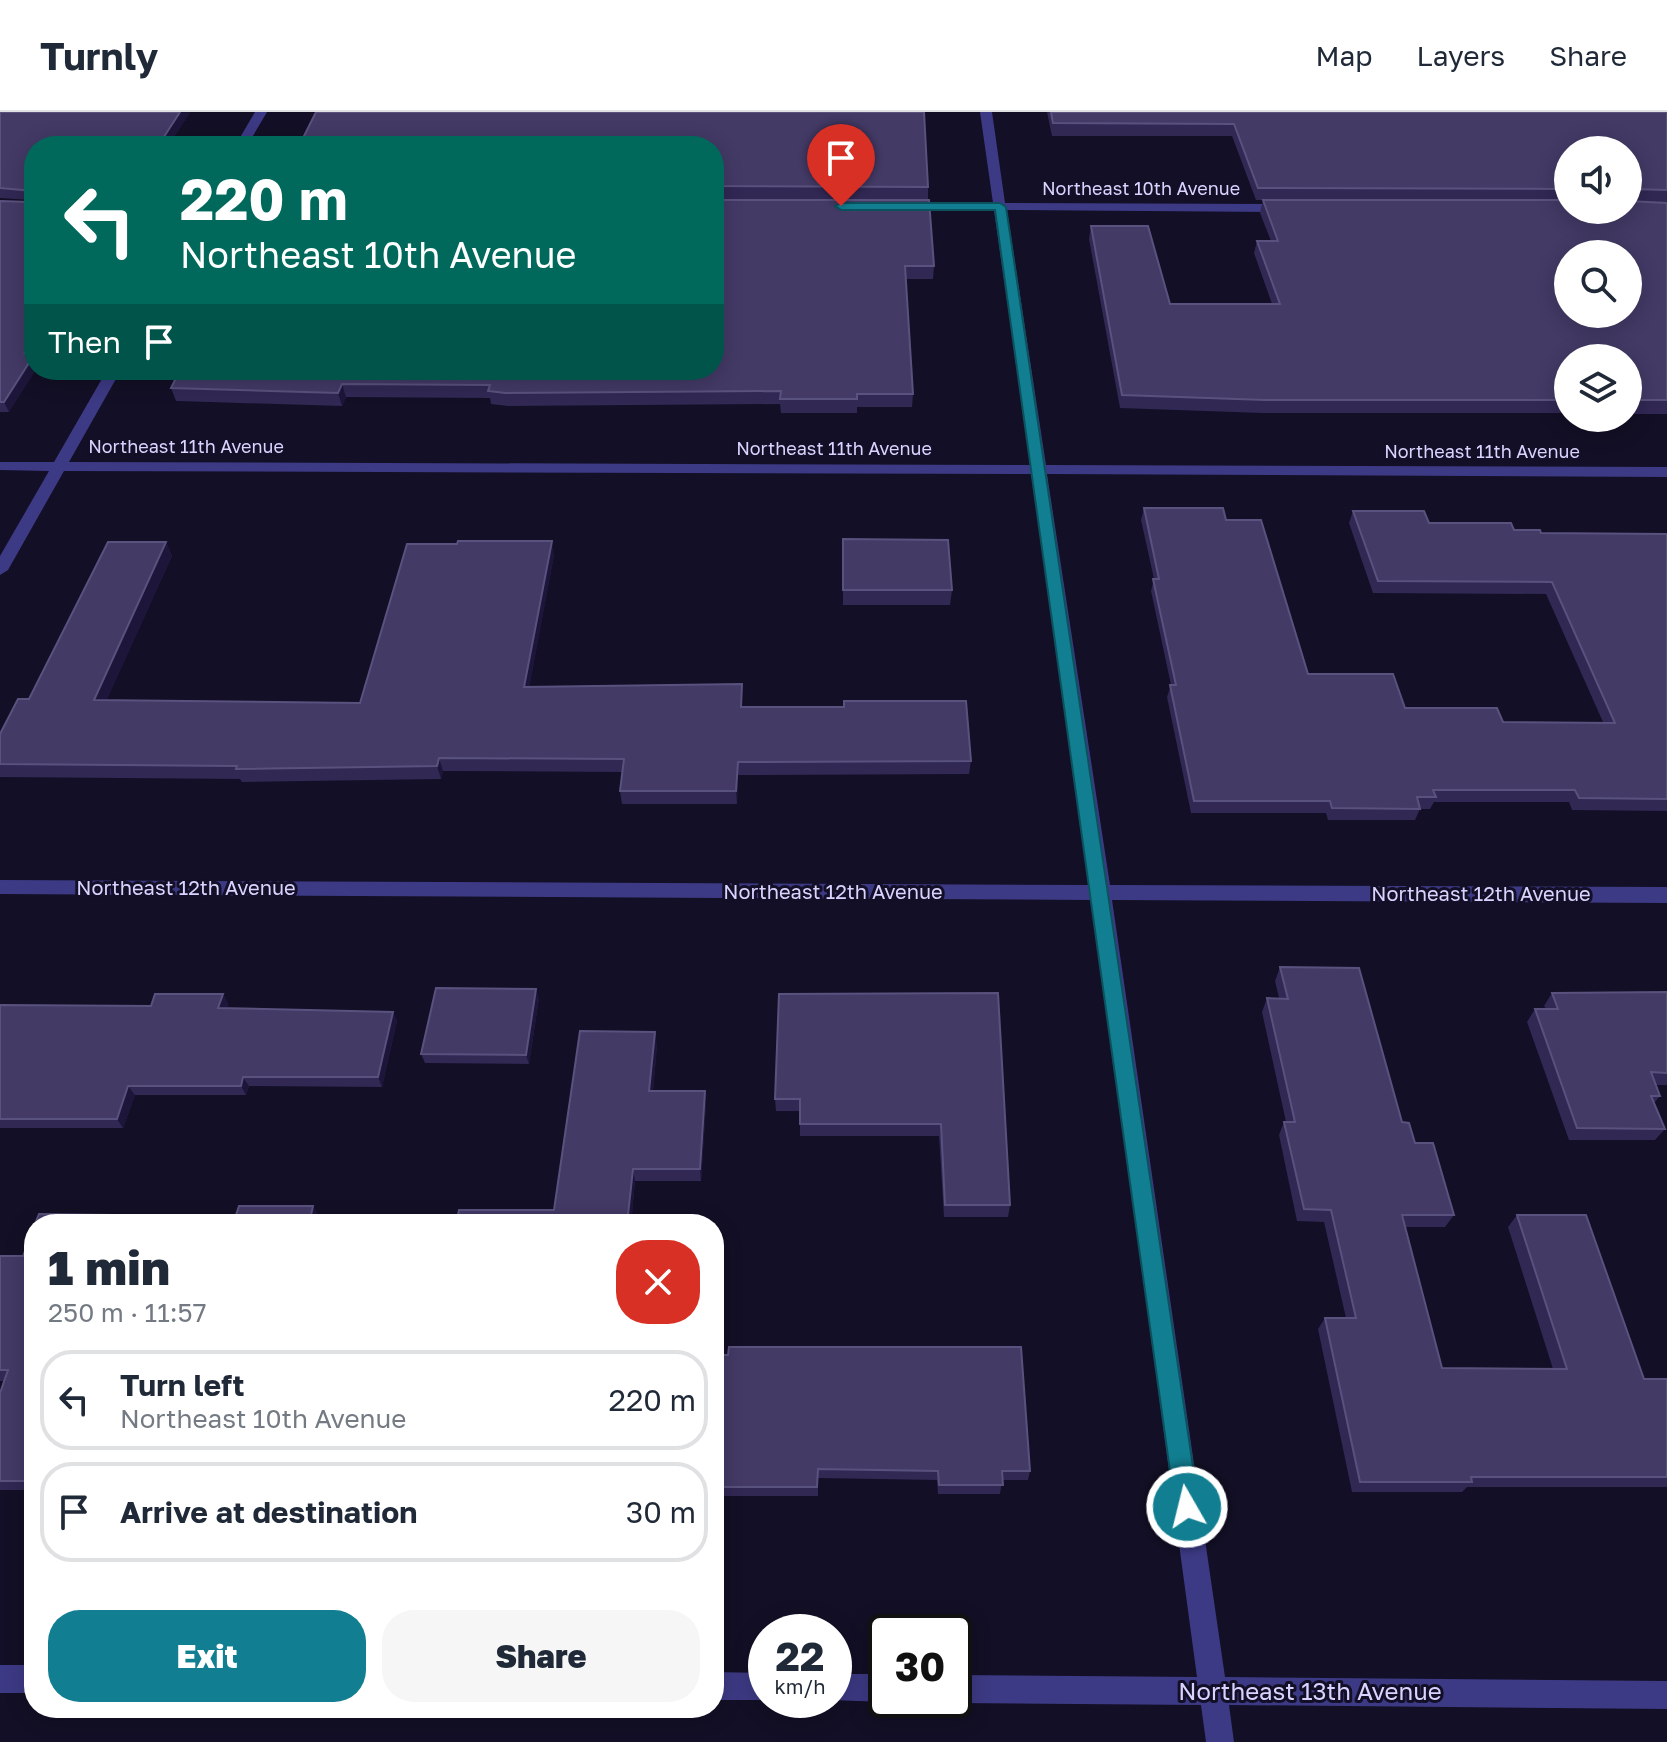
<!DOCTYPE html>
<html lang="en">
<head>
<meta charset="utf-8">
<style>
	body { margin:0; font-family:"Golos Text",sans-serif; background:#f6f6f7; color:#1f2937; height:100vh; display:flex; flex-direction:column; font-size:30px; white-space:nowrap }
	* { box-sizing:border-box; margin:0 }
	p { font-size:26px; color:#747a83 }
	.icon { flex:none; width:44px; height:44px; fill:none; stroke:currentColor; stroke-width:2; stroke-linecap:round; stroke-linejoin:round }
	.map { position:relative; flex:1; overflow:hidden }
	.drawer { position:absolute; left:24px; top:1102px; width:700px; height:504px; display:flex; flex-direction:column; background:#fff; border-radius:32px; box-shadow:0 4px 20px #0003 }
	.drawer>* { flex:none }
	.banner { position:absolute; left:24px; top:24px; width:700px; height:244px; border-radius:32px; box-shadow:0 4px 20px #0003; background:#00695c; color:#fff; overflow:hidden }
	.tools { position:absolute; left:1554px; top:24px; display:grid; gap:16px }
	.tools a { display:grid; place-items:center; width:88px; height:88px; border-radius:50%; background:#fff; box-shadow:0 4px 20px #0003; font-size:40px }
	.speed { position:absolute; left:748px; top:1502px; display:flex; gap:16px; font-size:40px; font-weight:700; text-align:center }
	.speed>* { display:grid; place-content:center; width:104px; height:104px; border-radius:50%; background:#fff; box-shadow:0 4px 20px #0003; line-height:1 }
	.speed small { font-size:20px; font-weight:400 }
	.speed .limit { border:4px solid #111; border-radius:12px; background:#fff; color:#111 }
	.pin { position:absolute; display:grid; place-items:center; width:68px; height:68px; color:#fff; margin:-82px -34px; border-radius:50% 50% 50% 0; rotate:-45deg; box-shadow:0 0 8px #0007 }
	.pin .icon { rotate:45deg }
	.me { position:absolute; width:88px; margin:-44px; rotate:352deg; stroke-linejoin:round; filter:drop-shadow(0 0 6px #0008) }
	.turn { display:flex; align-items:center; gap:28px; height:168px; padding:0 24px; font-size:36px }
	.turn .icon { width:104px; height:104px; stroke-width:2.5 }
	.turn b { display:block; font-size:56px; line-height:68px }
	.then { display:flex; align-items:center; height:76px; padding:0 24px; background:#0003; gap:16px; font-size:30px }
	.round { display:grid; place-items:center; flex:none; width:84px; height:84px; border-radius:32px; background:#f6f6f7 }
	.summary { display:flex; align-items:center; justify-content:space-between; height:136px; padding:0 24px }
	h1 { font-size:48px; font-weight:800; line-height:60px }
	.action { display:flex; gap:16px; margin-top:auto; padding:16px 24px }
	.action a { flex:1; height:92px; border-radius:32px; background:#117e91; color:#fff; font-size:32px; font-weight:800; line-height:92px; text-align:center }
	.action a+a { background:#f6f6f7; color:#1f2937 }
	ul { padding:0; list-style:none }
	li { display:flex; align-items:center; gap:24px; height:100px; margin:0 16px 12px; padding:0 8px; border:4px solid #e0e1e3; border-radius:32px }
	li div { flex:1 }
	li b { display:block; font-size:30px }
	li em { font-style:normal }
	header { display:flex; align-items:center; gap:48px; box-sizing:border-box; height:112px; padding:0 40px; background:#fff; border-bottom:2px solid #e0e1e3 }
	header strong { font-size:38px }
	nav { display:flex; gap:44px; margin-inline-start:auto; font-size:28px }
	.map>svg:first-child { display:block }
</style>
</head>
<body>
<header>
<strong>Turnly</strong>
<nav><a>Map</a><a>Layers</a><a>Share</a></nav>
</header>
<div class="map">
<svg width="1667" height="1630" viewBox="0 0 1667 1630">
	<rect width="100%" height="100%" fill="#130f26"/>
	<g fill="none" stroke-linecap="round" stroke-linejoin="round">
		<!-- street -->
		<path fill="#3d3a85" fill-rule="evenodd" d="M255,0H267L247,34H235Z
			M980,0H992L1005,91L1286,92L1292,96L1286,100L1007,98L1046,353L1667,355V365L1047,362L1110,773L1667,775V791L1112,788L1225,1565L1667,1569V1597L1229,1593L1234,1630H1206L1201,1593L954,1591L946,1588H954V1563L1197,1565L1092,788L0,782V768L1090,773L1032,362L64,359L8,458L0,463V444L49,359L0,358V350H54L107,258H121L69,350L1031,353L994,98H902L896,94L902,90L993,91Z
			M0,1553H34V1581H0Z
			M714,1560L766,1561V1588H769H714Z
			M834,1562H886V1588H891L886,1590L829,1588H834Z"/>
	</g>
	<!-- wall -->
	<path fill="#312854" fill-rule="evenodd" d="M0,0H190L168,34H34V258L9,300H0V89L30,90V88L0,86Z
		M1047,0H1667V90H1638L1667,91V302H1628V246H1568V301H1262L1120,296L1089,127L1091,114L1170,192H1272L1254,141L1257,129H1271L1260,101L1263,88H1278H1256L1232,24H1052ZM1568,38H1628V98H1568Z
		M714,34L928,75V88L714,87Z
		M714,88L934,154L933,167H906L913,282L912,295H857V301H781L780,292L508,294L491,292L490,286L346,285L342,294L176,289L171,276Z
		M1144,396L1226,408L1308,562L1405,596L1503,610H1603L1546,482L1373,481L1349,411L1353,399L1429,411L1541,421L1667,422V699L1572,698L1569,690H1434L1430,697H1420L1415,708H1328L1326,701H1191L1167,585L1171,573L1151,479L1154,467L1141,408Z
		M843,427L952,478L950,493H843Z
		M166,430L172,444L106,589L360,591L554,443L529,575L742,572V595L971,649L969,662L738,663L737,692H622L620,679L623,660L443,659L441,667L242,670L240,667L0,665V622Z
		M1280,855L1402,1010L1415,1031L1454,1103L1445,1115H1405L1442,1256L1553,1257L1508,1115L1517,1103L1644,1267H1667V1375H1467L1462,1380H1352L1318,1217L1325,1206H1346L1324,1110L1297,1109L1279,1023L1284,1010H1286L1262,900L1267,886H1279L1275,869Z
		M1667,880V973H1656L1660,984L1654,991L1665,1017L1655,1028H1569L1527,910L1535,897H1546L1544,894L1552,881Z
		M998,881L1010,1093L1008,1105H944L939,1024H800V999H776L775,987Z
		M223,882L228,892L227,897L393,900L397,909L382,975L249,974L246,983H135L123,1016H0V893L151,894Z
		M539,886L529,952L425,951L421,942Z
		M657,933L653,979H705L706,992L701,1069H635L631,1112H456L554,1098Z
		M34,1116V1378H0V1281L5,1269H0V1144H23Z
		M714,1243L1030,1359L1028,1368H1002L1000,1382H938L937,1368L818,1366V1384H722L721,1375L723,1342H714Z"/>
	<!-- shaded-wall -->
	<path fill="#1d163a" d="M180,0H190L168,34H158Z
		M34,227V258H36L9,300L4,290L25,241Z
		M342,272L346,285L342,294L338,281Z
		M552,429L554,443L527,588L524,575Z
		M166,430L172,444L101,601L94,588Z
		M439,646L443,659L441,667L437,654Z
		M738,650V663L737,692L736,679Z
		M536,877L539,886L529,952L526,943Z
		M223,882L228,892L224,906L218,896Z
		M393,900L397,909L382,975L378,965Z
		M655,920L657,933L652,991L649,979Z
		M243,965L249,974L246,983L241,974Z
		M128,974L135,983L123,1016L117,1007Z
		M705,979L706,992L701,1069L700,1057Z
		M633,1057L635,1069L631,1112H627Z
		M313,1094L320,1106L318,1112H309Z
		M114,1103L120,1112H110Z"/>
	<!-- building -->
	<path fill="#433a66" stroke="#5a527e" stroke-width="2" fill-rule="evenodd" d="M0,0H180L158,34H34V227L25,241H34V243L4,290H0V89L30,90L33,79L0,76Z
		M316,0H924L928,75L714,74V34H299Z
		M1051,0H1667V78L1631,77L1628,83V38H1568V77L1258,76L1234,12L1053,11Z
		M714,88H929L934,154H905L913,282H857V287H780L781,279L505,281L488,279L490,273L342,272L338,281L171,276L180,258H714Z
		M1263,88H1568V98H1628V89L1667,91V288H1628V246H1568V288H1265L1122,283L1091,114H1148L1170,192H1280L1257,129H1278ZM1568,142H1628V202H1568Z
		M1144,396H1223L1226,408H1261L1308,562H1393L1405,596H1497L1503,610L1615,611L1552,470L1378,469L1353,399H1424L1429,411H1511L1514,418H1540L1541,421L1667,422V687L1579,686L1575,678H1433L1436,685H1417L1420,697L1332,696L1330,689H1194L1170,573H1176L1153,467H1159Z
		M843,427L948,428L952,478H843Z
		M458,429H552L524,575L742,572L741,595H844V589H966L971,649L738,650L736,679H620L624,647L439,646L437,654L236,657L237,654L0,652V622L18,587H29L108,430H166L94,588L360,591L407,432H457Z
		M1280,855L1359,856L1402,1010L1409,1011L1415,1031H1433L1454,1103H1402L1442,1256L1567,1257L1517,1103H1586L1644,1267H1667V1365H1471L1472,1370H1360L1325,1206H1356L1331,1098L1304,1097L1284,1010H1295L1267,886L1288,887Z
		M436,876L536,877L526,943L421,942Z
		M1667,880V961L1651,960L1660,984H1651L1665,1017L1577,1016L1535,897H1558L1552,881Z
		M998,881L1010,1093H945L941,1012H800V987H775L779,882Z
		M155,882H223L218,896L393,900L378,965H243L241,974H128L117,1007H0V893L151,894Z
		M580,919L655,920L649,979H705L700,1057H633L627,1112H456L459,1098H554Z
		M239,1094H313L309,1112H233Z
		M39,1102L114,1103L110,1112H35Z
		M34,1116V1369H0V1281L8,1258H0V1144H23Z
		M729,1235H1021L1030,1359H1002L1003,1373H939L938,1359L818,1357L817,1375H721L723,1332H714V1243H728Z"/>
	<!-- route -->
	<path fill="#117e91" stroke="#0b525e" stroke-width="2" d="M1000,91L1006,95L1199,1395L1195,1404L1187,1407L1179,1404L1175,1395L995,98H841L835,94L841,91Z"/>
	<g text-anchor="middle" stroke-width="6" stroke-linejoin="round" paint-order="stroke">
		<!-- far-street labels -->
		<g font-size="18" fill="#d9d4ff" stroke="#130f26">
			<text x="1141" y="83">Northeast 10th Avenue</text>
			<text x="186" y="341">Northeast 11th Avenue</text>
			<text x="834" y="343">Northeast 11th Avenue</text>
			<text x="1482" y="346">Northeast 11th Avenue</text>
		</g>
		<!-- street labels -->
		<g font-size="20" fill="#d9d4ff" stroke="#130f26">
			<text x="186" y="783">Northeast 12th Avenue</text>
			<text x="833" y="787">Northeast 12th Avenue</text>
			<text x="1481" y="789">Northeast 12th Avenue</text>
		</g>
		<!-- near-street labels -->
		<g font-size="24" fill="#d9d4ff" stroke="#130f26">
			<text x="1310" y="1588">Northeast 13th Avenue</text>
		</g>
	</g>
</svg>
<div class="tools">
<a><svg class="icon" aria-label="sound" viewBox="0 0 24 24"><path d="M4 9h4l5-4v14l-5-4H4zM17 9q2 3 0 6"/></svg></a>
<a><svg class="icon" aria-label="search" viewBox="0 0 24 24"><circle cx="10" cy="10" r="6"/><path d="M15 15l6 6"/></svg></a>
<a><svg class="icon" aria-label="layers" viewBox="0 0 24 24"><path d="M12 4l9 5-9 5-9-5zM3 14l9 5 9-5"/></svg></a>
</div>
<div class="speed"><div>22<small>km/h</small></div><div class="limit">30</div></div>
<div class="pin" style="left:841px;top:94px;background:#d93025"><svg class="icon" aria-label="arrive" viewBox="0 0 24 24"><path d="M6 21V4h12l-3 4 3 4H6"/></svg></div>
<svg class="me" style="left:1187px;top:1395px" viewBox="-20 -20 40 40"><circle r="17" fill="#117e91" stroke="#fff" stroke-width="3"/><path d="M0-11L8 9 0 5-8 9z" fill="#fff"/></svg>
<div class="banner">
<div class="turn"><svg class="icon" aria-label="left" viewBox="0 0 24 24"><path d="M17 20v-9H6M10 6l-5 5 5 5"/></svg><div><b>220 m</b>Northeast 10th Avenue</div></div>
<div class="then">Then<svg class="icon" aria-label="arrive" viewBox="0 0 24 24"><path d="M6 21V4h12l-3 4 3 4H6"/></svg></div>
</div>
<section class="drawer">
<div class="summary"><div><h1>1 min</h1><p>250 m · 11:57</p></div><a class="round" style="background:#d93025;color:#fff"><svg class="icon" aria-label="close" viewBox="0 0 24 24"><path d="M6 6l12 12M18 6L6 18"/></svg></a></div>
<ul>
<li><svg class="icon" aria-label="left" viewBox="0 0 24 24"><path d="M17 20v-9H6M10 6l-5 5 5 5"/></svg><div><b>Turn left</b><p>Northeast 10th Avenue</p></div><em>220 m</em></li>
<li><svg class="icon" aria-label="arrive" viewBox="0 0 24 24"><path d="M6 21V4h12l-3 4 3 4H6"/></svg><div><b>Arrive at destination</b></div><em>30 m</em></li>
</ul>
<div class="action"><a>Exit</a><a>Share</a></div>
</section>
</div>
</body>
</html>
